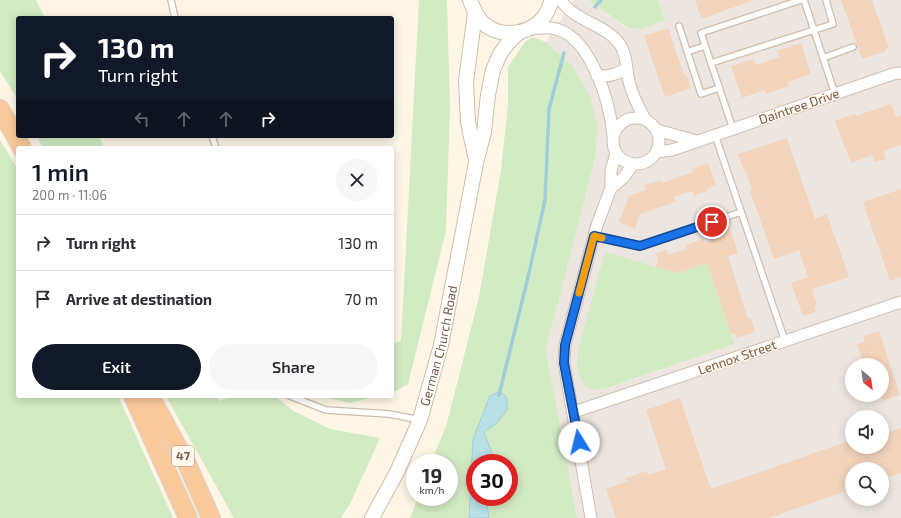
<!DOCTYPE html>
<html lang="en">
<head>
<meta charset="utf-8">
<style>
	body { margin:0; font-family:"Exo 2",sans-serif; background:#f7f7f7; color:#2b2b33; height:100vh; display:flex; flex-direction:column; font-size:15px; white-space:nowrap }
	* { box-sizing:border-box; margin:0 }
	p { font-size:13px; color:#7c7c81 }
	.icon { flex:none; width:22px; height:22px; fill:none; stroke:currentColor; stroke-width:2; stroke-linecap:round; stroke-linejoin:round }
	.map { position:relative; flex:1; overflow:hidden }
	.details { position:absolute; left:16px; top:146px; width:378px; height:252px; display:flex; flex-direction:column; background:#fff; border-radius:4px; box-shadow:0 2px 10px #0003 }
	.details>* { flex:none }
	.guide { position:absolute; left:16px; top:16px; width:378px; height:122px; border-radius:4px; box-shadow:0 2px 10px #0003; background:#111827; color:#fff; overflow:hidden }
	.needle { width:26px; rotate:151deg }
	.buttons { position:absolute; left:845px; top:358px; display:grid; gap:8px }
	.buttons a { display:grid; place-items:center; width:44px; height:44px; border-radius:50%; background:#fff; box-shadow:0 2px 10px #0003; font-size:20px }
	.speed { position:absolute; left:406px; top:454px; display:flex; gap:8px; font-size:20px; font-weight:700; text-align:center }
	.speed>* { display:grid; place-content:center; width:52px; height:52px; border-radius:50%; background:#fff; box-shadow:0 2px 10px #0003; line-height:1 }
	.speed small { font-size:10px; font-weight:400 }
	.speed .limit { border:6px solid #d22; background:#fff; color:#111 }
	.pin { position:absolute; display:grid; place-items:center; width:34px; height:34px; color:#fff; margin:-17px; border:2px solid #fff; border-radius:50%; box-shadow:0 1px 4px #0007 }
	.me { position:absolute; width:44px; margin:-22px; rotate:351deg; stroke-linejoin:round; filter:drop-shadow(0 0 3px #0008) }
	.turn { display:flex; align-items:center; gap:14px; height:84px; padding:0 16px; font-size:18px }
	.turn .icon { width:52px; height:52px; stroke-width:2.5 }
	.turn b { display:block; font-size:28px; line-height:34px }
	.lanes { display:flex; align-items:center; height:38px; padding:0 16px; background:#0003; justify-content:center; gap:20px; direction:ltr }
	.lanes .off { opacity:.35 }
	.round { display:grid; place-items:center; flex:none; width:42px; height:42px; border-radius:21px; background:#f7f7f7 }
	.head { display:flex; align-items:center; justify-content:space-between; height:68px; padding:0 16px }
	h1 { font-size:24px; font-weight:600; line-height:30px; color:#111827 }
	.primary-button { display:flex; gap:8px; margin-top:auto; padding:8px 16px }
	.primary-button a { flex:1; height:46px; border-radius:24px; background:#111827; color:#fff; font-size:16px; font-weight:600; line-height:46px; text-align:center }
	.primary-button a+a { background:#f7f7f7; color:#2b2b33 }
	ul { padding:0; list-style:none }
	li { display:flex; align-items:center; gap:12px; height:56px; padding:0 16px; border-top:1px solid #e1e1e2 }
	li div { flex:1 }
	li b { display:block; font-size:15px }
	li em { font-style:normal }
	.map>svg:first-child { display:block }
</style>
</head>
<body>
<div class="map">
<svg width="901" height="518" viewBox="0 0 901 518">
	<rect width="100%" height="100%" fill="#fdf5e5"/>
	<!-- industrial -->
	<path fill="#ede6e0" fill-rule="evenodd" d="M574,0H588L627,28L665,20L658,0H901V518H577L546,350L596,155L572,65L546,42ZM852,365H882V395H852ZM852,417H882V447H852ZM852,469H882V499H852Z"/>
	<!-- green -->
	<path fill="#d2ebc3" d="M0,0H36L45,18H18V100L0,71Z
		M419,0H447L450,107L446,231L408,384L392,393V344L401,341Z
		M588,0H658L665,20L642,29L628,28Z
		M533,37L546,42L572,65L590,97L597,124L596,155L546,350L577,518H489L487,504L488,497H509V463H492L493,456L484,432L497,423L490,396L470,475L469,518H410L418,497H449V463H431L447,423L479,297L501,170L508,104V67L525,42Z
		M37,136H99L104,148H43Z
		M0,140L18,170V396H118L173,518H0Z
		M605,252L677,273L707,263L734,344L603,389H589L581,381L577,368L578,350Z
		M166,396H216L219,401L235,396H275L292,410L330,429L380,438L350,504L341,518H234Z
		M320,396H379L350,403Z"/>
	<!-- water -->
	<path fill="#b9dfe7" stroke="#9fced9" d="M500,391L507,398V410L497,423L484,432L493,456L492,463H475V497H488L487,504L489,518H469L473,439L490,396Z"/>
	<g fill="none" stroke-linecap="round" stroke-linejoin="round">
		<!-- stream -->
		<path stroke="#9fced9" stroke-width="3.5" d="M595,7L601,0
			M499,395L529,273L545,200L549,109L564,53"/>
	</g>
	<!-- building -->
	<path fill="#f3d4bc" d="M695,0H751V1L701,19Z
		M841,0H872L889,48L885,49L886,51L862,59Z
		M668,28L684,75L686,74L691,88L665,97L644,36Z
		M801,43L811,74L788,82L789,86L766,94L765,90L742,98L731,66L754,59L756,65L779,57L777,51Z
		M891,104L896,117L901,115V145L883,151L886,159L875,162L872,155L851,163L835,121L855,114L856,116Z
		M787,138L815,219L827,214L849,277L812,289L817,305L814,306L816,312L803,316L791,283L808,277L799,250L774,259L750,191L752,190L745,170H744L738,154Z
		M708,163L716,186L707,189V191L694,196L692,191L674,197L676,202L640,214L635,229L619,222L629,196L646,190L644,185L661,180L662,183L693,172L692,169Z
		M901,189V277L890,281L863,202Z
		M730,229L738,253L728,256L748,319L751,318L755,332L737,338L735,333L731,334L707,263L677,273L656,267L658,260L656,254L666,250L668,255L687,249L686,245L703,239L704,243L723,236L722,232Z
		M879,331L900,395L882,401V365H864L857,344L865,341L863,336Z
		M680,398L711,489L852,440V447H882V435L901,428V473L882,479V469H852V489L769,518H616L606,489L627,481L625,478L647,471L648,475L666,469L646,410Z"/>
	<g fill="none" stroke-linecap="round" stroke-linejoin="round">
		<!-- service casing -->
		<g stroke="#cfbdab" stroke-width="8">
			<path id="service" d="M171,0L175,18
				M804,0L835,94
				M679,26L701,94L719,88
				M687,52L705,46
				M823,58L853,47
				M711,63L833,24L826,0
				M733,129L701,33L801,0
				M715,135L785,341
				M212,136L216,148
				M594,236L640,246L741,212
				M290,396L326,410L389,414L420,420"/>
		</g>
		<!-- minor casing -->
		<g stroke="#cfbdab" stroke-width="13">
			<path id="minor" d="M561,0C574,22 606,23 621,46C628,58 626,73 630,85C633,97 639,108 645,119
				M529,29C536,29 544,27 551,28C590,32 611,104 613,137
				M597,76C610,76 616,75 627,68
				M613 141a23 23 0 1 1 46 0a23 23 0 1 1-46 0Z
				M657,130L697,141
				M656,152L672,150L893,74L901,73
				M611,188L624,177L633,164
				M574,412L901,302
				M591,518L564,363L565,345L597,225L611,188V171L616,153"/>
		</g>
		<!-- tertiary casing -->
		<g stroke="#cfbdab" stroke-width="16">
			<g id="tertiary">
				<path d="M470,0C473,8 476,15 482,22C501,41 535,34 547,12C549,8 550,4 552,0"/>
				<path d="M475,156L468,122L466,81L475,13"/>
				<path id="s1" d="M372,518L397,472L420,420L441,345L476,163L484,132L488,95L493,70L500,54L508,43L519,32"/>
			</g>
		</g>
		<!-- trunk casing -->
		<g stroke="#dcd5d0" stroke-width="20">
			<path id="trunk" d="M0,109L22,148
				M133,396L188,518
				M150,396L187,464L211,518"/>
		</g>
		<!-- service -->
		<use href="#service" stroke="#fff" stroke-width="5.5"/>
		<!-- minor -->
		<use href="#minor" stroke="#fff" stroke-width="11"/>
		<!-- tertiary -->
		<use href="#tertiary" stroke="#fff" stroke-width="14"/>
		<!-- trunk -->
		<use href="#trunk" stroke="#faca9c" stroke-width="18"/>
	</g>
	<g fill="none" stroke-linecap="round" stroke-linejoin="round">
		<!-- route casing -->
		<g stroke="#114b97" stroke-width="10">
			<path id="route" d="M579,442L564,363L565,345L594,236L640,246L712,222"/>
		</g>
		<!-- route -->
		<use href="#route" stroke="#1a73e8" stroke-width="7"/>
		<!-- slow -->
		<path stroke="#f59e0b" stroke-width="7" d="M579,293L594,236L602,238"/>
	</g>
	<g text-anchor="middle" stroke-width="3" stroke-linejoin="round" paint-order="stroke">
		<!-- shield labels -->
		<rect fill="#fff8ec" stroke="#a08b7a" stroke-width="1" x="172" y="446" width="22" height="20" rx="3"/>
		<g font-size="12" font-weight="bold" fill="#775c49">
			<text x="183" y="460">47</text>
		</g>
		<!-- street labels -->
		<g font-size="13" fill="#775c49" stroke="#fff8ec">
			<text transform="translate(799 106) rotate(-19)" y="5">Daintree Drive</text>
			<text dy="5" stroke="none"><textPath href="#s1" startOffset="186">German Church Road</textPath></text>
			<text transform="translate(737 357) rotate(-19)" y="5">Lennox Street</text>
		</g>
	</g>
</svg>
<div class="buttons">
<a><svg class="needle" viewBox="-14 -14 28 28"><path d="M0-13l5 13h-10z" fill="#e53935"/><path d="M0 13l5-13h-10z" fill="#7c7c81"/></svg></a>
<a><svg class="icon" aria-label="sound" viewBox="0 0 24 24"><path d="M4 9h4l5-4v14l-5-4H4zM17 9q2 3 0 6"/></svg></a>
<a><svg class="icon" aria-label="search" viewBox="0 0 24 24"><circle cx="10" cy="10" r="6"/><path d="M15 15l6 6"/></svg></a>
</div>
<div class="speed"><div>19<small>km/h</small></div><div class="limit">30</div></div>
<div class="pin" style="left:712px;top:222px;background:#d93025"><svg class="icon" aria-label="arrive" viewBox="0 0 24 24"><path d="M6 21V4h12l-3 4 3 4H6"/></svg></div>
<svg class="me" style="left:579px;top:442px" viewBox="-20 -20 40 40"><circle r="19" fill="#fff"/><path d="M0-13L10 11 0 6-10 11z" fill="#1a73e8"/></svg>
<div class="guide">
<div class="turn"><svg class="icon" aria-label="right" viewBox="0 0 24 24"><path d="M7 20v-9h11M14 6l5 5-5 5"/></svg><div><b>130 m</b>Turn right</div></div>
<div class="lanes"><svg class="icon off" aria-label="left" viewBox="0 0 24 24"><path d="M17 20v-9H6M10 6l-5 5 5 5"/></svg><svg class="icon off" aria-label="ahead" viewBox="0 0 24 24"><path d="M12 20V5M6 11l6-6 6 6"/></svg><svg class="icon off" aria-label="ahead" viewBox="0 0 24 24"><path d="M12 20V5M6 11l6-6 6 6"/></svg><svg class="icon" aria-label="right" viewBox="0 0 24 24"><path d="M7 20v-9h11M14 6l5 5-5 5"/></svg></div>
</div>
<section class="details">
<div class="head"><div><h1>1 min</h1><p>200 m · 11:06</p></div><a class="round"><svg class="icon" aria-label="close" viewBox="0 0 24 24"><path d="M6 6l12 12M18 6L6 18"/></svg></a></div>
<ul>
<li><svg class="icon" aria-label="right" viewBox="0 0 24 24"><path d="M7 20v-9h11M14 6l5 5-5 5"/></svg><div><b>Turn right</b></div><em>130 m</em></li>
<li><svg class="icon" aria-label="arrive" viewBox="0 0 24 24"><path d="M6 21V4h12l-3 4 3 4H6"/></svg><div><b>Arrive at destination</b></div><em>70 m</em></li>
</ul>
<div class="primary-button"><a>Exit</a><a>Share</a></div>
</section>
</div>
</body>
</html>
